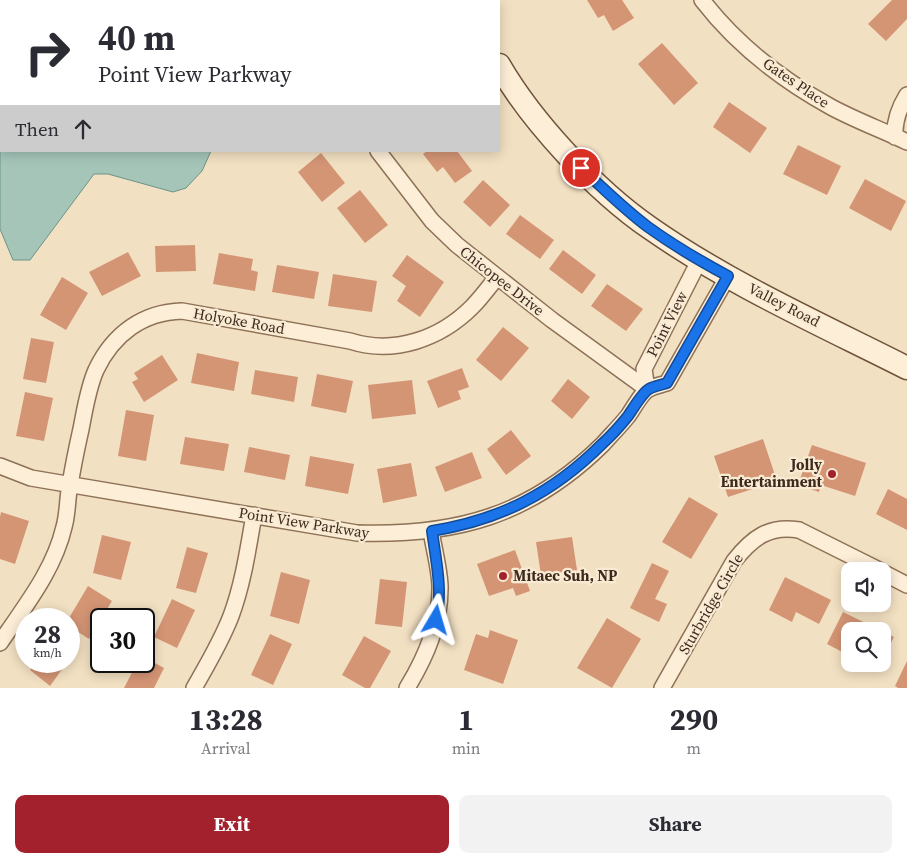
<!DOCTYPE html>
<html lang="en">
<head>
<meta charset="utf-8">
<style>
	body { margin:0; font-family:"Source Serif 4",serif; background:#f2f2f3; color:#2b2b33; height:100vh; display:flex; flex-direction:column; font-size:19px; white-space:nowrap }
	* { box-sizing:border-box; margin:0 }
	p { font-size:16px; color:#7c7c81 }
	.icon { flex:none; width:28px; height:28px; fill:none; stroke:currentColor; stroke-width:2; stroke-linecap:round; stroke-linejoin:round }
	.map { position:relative; height:688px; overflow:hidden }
	.sheet { display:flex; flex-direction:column; background:#fff; flex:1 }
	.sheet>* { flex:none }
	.top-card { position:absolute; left:0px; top:0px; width:500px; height:152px; box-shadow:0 2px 12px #0003; background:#fff; color:#2b2b33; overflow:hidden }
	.buttons { position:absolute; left:841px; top:562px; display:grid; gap:10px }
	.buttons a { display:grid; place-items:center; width:50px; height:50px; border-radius:10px; background:#fff; box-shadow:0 2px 12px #0003; font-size:25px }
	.speed { position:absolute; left:15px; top:608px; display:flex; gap:10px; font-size:25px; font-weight:700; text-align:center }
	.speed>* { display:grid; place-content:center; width:65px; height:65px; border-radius:50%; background:#fff; box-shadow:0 2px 12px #0003; line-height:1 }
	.speed small { font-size:12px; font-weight:400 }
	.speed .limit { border:2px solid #111; border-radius:8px; background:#fff; color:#111 }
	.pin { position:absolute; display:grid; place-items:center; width:42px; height:42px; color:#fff; margin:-21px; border:2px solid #fff; border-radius:50%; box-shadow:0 1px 5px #0007 }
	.me { position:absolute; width:55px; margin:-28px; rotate:7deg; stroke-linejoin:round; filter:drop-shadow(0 0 4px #0008) }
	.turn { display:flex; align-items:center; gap:18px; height:105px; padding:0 15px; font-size:22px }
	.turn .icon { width:65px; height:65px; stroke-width:2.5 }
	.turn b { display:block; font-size:35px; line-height:42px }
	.then { display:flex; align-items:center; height:48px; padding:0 15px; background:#0003; gap:10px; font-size:19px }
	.eta { display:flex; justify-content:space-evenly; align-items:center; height:85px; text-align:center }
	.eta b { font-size:30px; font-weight:700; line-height:35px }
	.action { display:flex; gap:10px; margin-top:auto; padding:10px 15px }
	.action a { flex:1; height:58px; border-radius:10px; background:#a3212c; color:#fff; font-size:20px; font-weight:700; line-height:58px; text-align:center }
	.action a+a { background:#f2f2f3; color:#2b2b33 }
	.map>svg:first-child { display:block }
</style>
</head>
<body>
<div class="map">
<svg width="907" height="688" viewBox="0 0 907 688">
	<rect width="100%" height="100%" fill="#f2e0c2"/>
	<!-- green -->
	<path fill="#cfd295" d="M265,0H424L425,1H266Z"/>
	<!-- water -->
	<path fill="#a5c5b9" stroke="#6b9487" d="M0,72H1V151H211L202,171L186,188L173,192L108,174H94L30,260H13L0,229Z"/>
	<!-- building -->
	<path fill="#d49575" d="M587,0H622L634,18L613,31L604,15L598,18Z
		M892,0H907V19L886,41L868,24Z
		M662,43L698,83L674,105L638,64Z
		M729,102L767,128L750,153L713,127Z
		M798,145L841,166L827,195L783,174Z
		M427,151H457L472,171L455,183L443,167L437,172L423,154Z
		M321,153L345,183L322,202L298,172Z
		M865,179L906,201L891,231L849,208Z
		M483,180L510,205L490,227L463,202Z
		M360,190L388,225L365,243L337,208Z
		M520,215L554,240L540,259L506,234Z
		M195,245L196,271L156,272L155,246Z
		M563,250L596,275L582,294L549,269Z
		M128,252L141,276L102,296L89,272Z
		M219,253L253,259L251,270L258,272L255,291L213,284Z
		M407,255L444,282L420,317L397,301L406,286L392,276Z
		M277,265L319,272L314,299L272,292Z
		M333,274L377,281L372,312L328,306Z
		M62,277L88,293L66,330L40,315Z
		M607,284L643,309L626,331L591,306Z
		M503,327L529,348L501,381L476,360Z
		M31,338L54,342L46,383L23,379Z
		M197,353L239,362L234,391L191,383Z
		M162,355L178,380L144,402L132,382L138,379L134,373Z
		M462,368L469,387L458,391L461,399L438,408L427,381Z
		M255,370L298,377L294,402L251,394Z
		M317,374L353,381L346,413L311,406Z
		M568,379L590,397L572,419L551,401Z
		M412,380L416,414L372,419L368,385Z
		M25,392L53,398L44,441L16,436Z
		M126,410L154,415L146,461L118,456Z
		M511,430L531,456L506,475L487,449Z
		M185,437L229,444L224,471L180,464Z
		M763,439L777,481L728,497L714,456Z
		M812,445L866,463L855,496L821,485L819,492L798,485Z
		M249,447L290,455L285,480L244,472Z
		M472,452L482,478L445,492L435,467Z
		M310,456L354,464L348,494L305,486Z
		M411,463L417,496L383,503L377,469Z
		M888,489L907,499V530L876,514Z
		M689,497L718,514L691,559L662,542Z
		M1,512L29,521L15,564L0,559V517Z
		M102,535L131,542L121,580L93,573Z
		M572,537L577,570L541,575L536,542Z
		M187,547L208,553L196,593L176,588Z
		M515,550L530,591L516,596L513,588L489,596L477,564Z
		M652,563L669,571L655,599L667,604L659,622L630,608Z
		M281,572L310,580L299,624L270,616Z
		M785,577L831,600L819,624L796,612L792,622L769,610Z
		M380,579L407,582L402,627L375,624Z
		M88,586L112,601L89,639L69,626V618Z
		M172,599L195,610L177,648L154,637Z
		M843,612L894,637L882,660V631H850V656L827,644Z
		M607,618L641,639L612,688L577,668Z
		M490,630L518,640L503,684L464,670L476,634L488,638Z
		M270,634L292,644L273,685L251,675Z
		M364,636L391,651L370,688H365L342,675Z
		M69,646L76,651L69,661Z
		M144,657L164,668L154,688H124L138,661H144Z
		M36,661H68L50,686L30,670Z
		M907,661V688H898L895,686Z
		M866,664H881L878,670Z"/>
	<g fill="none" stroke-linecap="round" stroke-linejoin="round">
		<!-- street casing -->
		<g stroke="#8e7157" stroke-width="18">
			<path id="street" d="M218,0L221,1
				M702,0C736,44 782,80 831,107C855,120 882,130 907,142
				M895,137C894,122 899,108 907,95
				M378,151L432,221L457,245L552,320L647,389
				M647,389L644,369L699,261
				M0,466L31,478L357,533C456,536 530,516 603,444C611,435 620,426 628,416C633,409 642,392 649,389C654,386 661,385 667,383L728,276
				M882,572L907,585
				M0,643C25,606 54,570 64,527C68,513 67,499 70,485C73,466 77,447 81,429C85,409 88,388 96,370C113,334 143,312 182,311L350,341C394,355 440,339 472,307C481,298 489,287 497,277
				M194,688C207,665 221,642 231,616C243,584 248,549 254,515
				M407,688C426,657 441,623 440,585C439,567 434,549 431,531
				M662,688L734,561C752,538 769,525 799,530L881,571"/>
		</g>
		<!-- secondary casing -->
		<g stroke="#70523a" stroke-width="25">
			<path id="secondary" d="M464,0L465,1
				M499,65C532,122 596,191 650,228C730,284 820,324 907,368"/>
		</g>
		<!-- street -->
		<use href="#street" stroke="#fceed7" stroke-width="15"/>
		<!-- secondary -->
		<use href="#secondary" stroke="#fceed7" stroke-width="22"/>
	</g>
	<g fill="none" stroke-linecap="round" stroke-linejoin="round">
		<!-- route casing -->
		<g stroke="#114b97" stroke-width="12">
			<path id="route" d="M436,620C443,590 436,561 432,531C500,520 553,493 602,444C611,436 620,426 628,416C633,409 642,393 649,389C654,386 661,385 667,383L728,276C700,261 673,245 648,227C624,209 603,188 581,168"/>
		</g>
		<!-- route -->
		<use href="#route" stroke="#1a73e8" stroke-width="9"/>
	</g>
	<!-- markers -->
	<g fill="#a3212c" stroke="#f9ebd3" stroke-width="2">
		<circle cx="832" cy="474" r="5"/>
		<circle cx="503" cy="576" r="5"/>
	</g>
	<g text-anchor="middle" stroke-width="4.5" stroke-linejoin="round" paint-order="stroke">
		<!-- street labels -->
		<g font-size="15" fill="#3d2a1d" stroke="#f9ebd3">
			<text transform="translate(796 83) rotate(34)" y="5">Gates Place</text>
			<text transform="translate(502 281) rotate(38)" y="5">Chicopee Drive</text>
			<text transform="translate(784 305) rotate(27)" y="5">Valley Road</text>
			<text transform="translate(239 321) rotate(10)" y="5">Holyoke Road</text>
			<text transform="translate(667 324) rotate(-63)" y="5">Point View</text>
			<text transform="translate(304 523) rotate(9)" y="5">Point View Parkway</text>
			<text transform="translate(711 604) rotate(-60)" y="5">Sturbridge Circle</text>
		</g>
		<!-- poi labels -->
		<g font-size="15" font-weight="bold" fill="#3d2a1d" stroke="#f9ebd3" text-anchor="end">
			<text x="822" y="470">Jolly<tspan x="822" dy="17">Entertainment</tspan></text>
			<text x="513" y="581" text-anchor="start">Mitaec Suh, NP</text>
		</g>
	</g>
</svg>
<div class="buttons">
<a><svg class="icon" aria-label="sound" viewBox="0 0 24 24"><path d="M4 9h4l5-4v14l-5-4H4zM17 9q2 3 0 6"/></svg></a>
<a><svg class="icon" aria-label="search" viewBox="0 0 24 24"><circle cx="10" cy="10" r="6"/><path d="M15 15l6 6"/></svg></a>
</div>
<div class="speed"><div>28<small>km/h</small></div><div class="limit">30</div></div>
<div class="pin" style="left:581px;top:168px;background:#d93025"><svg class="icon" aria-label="arrive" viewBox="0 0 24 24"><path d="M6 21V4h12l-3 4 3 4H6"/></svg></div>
<svg class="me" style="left:436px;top:620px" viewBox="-20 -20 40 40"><path d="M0-17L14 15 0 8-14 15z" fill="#1a73e8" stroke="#fff" stroke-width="4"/></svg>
<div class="top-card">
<div class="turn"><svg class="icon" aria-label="right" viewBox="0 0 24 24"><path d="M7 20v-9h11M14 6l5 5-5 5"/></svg><div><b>40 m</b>Point View Parkway</div></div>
<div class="then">Then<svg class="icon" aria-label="ahead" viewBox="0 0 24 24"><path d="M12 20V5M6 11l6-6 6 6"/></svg></div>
</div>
</div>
<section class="sheet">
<div class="eta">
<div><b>13:28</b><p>Arrival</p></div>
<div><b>1</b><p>min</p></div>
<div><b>290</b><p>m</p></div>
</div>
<div class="action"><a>Exit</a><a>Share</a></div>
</section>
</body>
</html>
